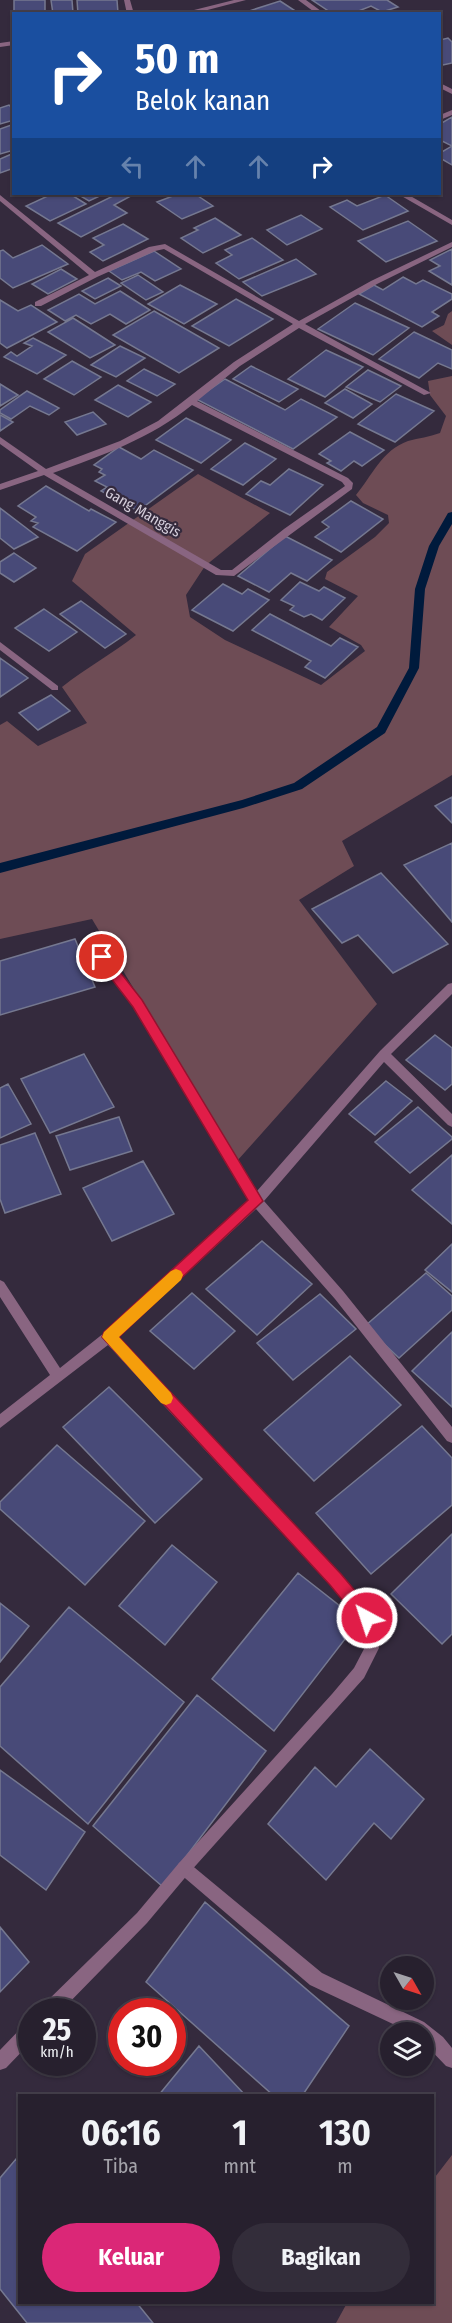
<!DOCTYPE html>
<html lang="id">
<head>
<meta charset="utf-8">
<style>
	body { margin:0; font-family:"Fira Sans Condensed",sans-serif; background:#332d3a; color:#f1f3f6; height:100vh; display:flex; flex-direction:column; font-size:22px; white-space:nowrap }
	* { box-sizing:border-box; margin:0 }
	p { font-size:20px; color:#a4a3aa }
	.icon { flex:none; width:33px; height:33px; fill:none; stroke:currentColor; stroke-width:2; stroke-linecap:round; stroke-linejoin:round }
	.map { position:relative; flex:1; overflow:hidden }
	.details { position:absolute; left:18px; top:2094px; width:416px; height:210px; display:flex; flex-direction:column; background:#27202e; border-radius:0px; box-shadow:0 2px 4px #0004,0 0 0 2px #433e4a }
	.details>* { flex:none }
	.banner { position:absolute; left:12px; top:12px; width:429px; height:183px; border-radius:0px; box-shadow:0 2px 4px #0004,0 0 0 2px #433e4a; background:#1a4fa0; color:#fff; overflow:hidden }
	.needle { width:39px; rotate:129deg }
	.fabs { position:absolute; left:380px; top:1956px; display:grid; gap:12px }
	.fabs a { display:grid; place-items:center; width:54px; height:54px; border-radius:50%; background:#27202e; box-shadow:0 2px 4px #0004,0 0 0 2px #433e4a; font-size:30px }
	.speed { position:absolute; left:18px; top:1998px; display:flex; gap:12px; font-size:30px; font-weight:700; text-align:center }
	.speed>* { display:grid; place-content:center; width:78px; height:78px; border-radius:50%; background:#27202e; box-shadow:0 2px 4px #0004,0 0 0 2px #433e4a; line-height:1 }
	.speed small { font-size:15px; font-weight:400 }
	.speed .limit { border:9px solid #d22; background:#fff; color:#111 }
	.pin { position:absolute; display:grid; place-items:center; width:51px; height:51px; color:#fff; margin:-26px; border:3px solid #fff; border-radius:50%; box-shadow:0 2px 6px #0007 }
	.me { position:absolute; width:66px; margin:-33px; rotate:320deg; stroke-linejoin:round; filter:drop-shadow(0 0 4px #0008) }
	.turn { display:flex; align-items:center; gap:21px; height:126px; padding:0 24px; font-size:27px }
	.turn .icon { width:78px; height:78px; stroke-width:2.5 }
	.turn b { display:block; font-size:42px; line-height:51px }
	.lanes { display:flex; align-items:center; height:57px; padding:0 24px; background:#0003; justify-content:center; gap:30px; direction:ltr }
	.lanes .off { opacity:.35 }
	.eta { display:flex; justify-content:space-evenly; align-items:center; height:102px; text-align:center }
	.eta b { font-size:36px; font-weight:700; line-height:42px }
	.primary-button { display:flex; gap:12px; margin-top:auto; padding:12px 24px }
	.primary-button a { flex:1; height:69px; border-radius:36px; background:#db2777; color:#fff; font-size:24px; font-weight:700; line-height:69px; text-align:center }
	.primary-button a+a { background:#332d3a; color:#f1f3f6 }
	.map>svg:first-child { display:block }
</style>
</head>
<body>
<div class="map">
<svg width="452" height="2323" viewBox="0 0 452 2323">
	<rect width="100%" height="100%" fill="#342a3d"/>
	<!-- green -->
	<path fill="#6e4c55" d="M452,311V345L432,331L444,325L448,314Z
		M452,376V775L342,841L354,866L299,900L377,1004L237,1161L92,919L0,939V725L7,721L38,746L87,723L62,687C86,668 112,654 136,635L72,581L85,554L198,474L270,513L205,566L186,595L190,617L225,640L321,685L365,651L361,645L329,627L358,596L325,579L327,572L375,537L389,523L388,515L363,503L356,495C372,476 382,450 408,441C419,438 429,437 440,433L446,416L430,395L428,381Z
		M452,2155V2323H336L347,2303L432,2302V2181Z"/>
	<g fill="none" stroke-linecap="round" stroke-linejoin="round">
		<!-- stream -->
		<path fill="#001a3c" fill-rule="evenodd" d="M452,512V524L439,546L425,589L419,668L385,733L302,789L243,808L0,873V863L242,800L294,783L377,727L409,668L415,589L429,546L448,513Z"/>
	</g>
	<!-- building -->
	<path fill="#484a78" stroke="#757890" stroke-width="1.5" d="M14,0H45V14H14Z
		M51,0H72L73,13L53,14Z
		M77,0H117L118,13L78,14Z
		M312,0H387L398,7L382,12L371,6L351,14H333Z
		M280,1L300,14H252L249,11Z
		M448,38L452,42V63L443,65L440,62V40Z
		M9,105L14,110V120L0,124V108Z
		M452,117V146L440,140V124Z
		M14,124V150L0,154V129Z
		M452,146V165L440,158V153Z
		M14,153V168L0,173V159Z
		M52,194H70L86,204L50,221L26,206Z
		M77,194H104L89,201Z
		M117,194H124L129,197L114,205L127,213L81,237L58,223Z
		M178,194H195L213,206L182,219L157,202Z
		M385,195L408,211L363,230L330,207L347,200L357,206Z
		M301,215L322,229L287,245L267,230Z
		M215,218L241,235L203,253L181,238L198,230L194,228Z
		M408,221L437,241L386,262L358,241Z
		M123,224L148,239L103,261L90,252L104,245L93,238Z
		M252,238L283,260L239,279L216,263L232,255L225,250Z
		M42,245L68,264L13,288L0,278V251L3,250L13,258Z
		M452,249V285L429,271L440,266L430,260Z
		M154,251L181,269L155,281L141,272L122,280L109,271Z
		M296,259L316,274L262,296L243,282Z
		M61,269L77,279L48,294L32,284Z
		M138,275L163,292L146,300L121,283Z
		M403,277L416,284L423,280L452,294V299L432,312L439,316L422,327L359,294L374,285L383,290Z
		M108,278L121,286L95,299L82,291Z
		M180,285L217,304L184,324L148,304Z
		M120,291L150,310L126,324L110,314L91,324L76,315L65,321L48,310L79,294L95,304Z
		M236,299L273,319L229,346L192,326Z
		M0,300L18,311L31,305L57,322L7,348L0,343Z
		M355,303L409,328L373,355L318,329Z
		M154,311L219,348L179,373L113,335Z
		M73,318L115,345L90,358L48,332Z
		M414,332L452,350V369L438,363L419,378L379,359Z
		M33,338L66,355L37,374L4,357L11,352L17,356L32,346L24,343Z
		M120,346L145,358L116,377L91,365Z
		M326,350L363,367L325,397L288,379Z
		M72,361L101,377L74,395L44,379Z
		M251,366L298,389L279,402L233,379Z
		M144,369L175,384L157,396L127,381Z
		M368,370L401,386L380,402L346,387Z
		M225,379L285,410L301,399L337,417L293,449L196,399Z
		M0,384L18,395L0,406Z
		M118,385L151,402L128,417L95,400Z
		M345,389L372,404L353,418L325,403Z
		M27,391L59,408L49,415L30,406L11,419L0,413V410Z
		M396,394L434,411L395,442L358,424Z
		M93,412L106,424L77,435L65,422Z
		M0,415L13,422L0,431Z
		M186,418L231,440L201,463L156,440Z
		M350,432L384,450L362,466L354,461L341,471L327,463L331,461L319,454Z
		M245,443L276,459L243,485L211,469Z
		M119,447L141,459L154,450L193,470L138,511L101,491L107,487L95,481L105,475L99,472L102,469L94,465Z
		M289,469L323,485L290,515L246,494L261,481L270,485Z
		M46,486L89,511L91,509L116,522L77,551L33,527L38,523L31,521L36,517L18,506Z
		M351,501L383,519L341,552L315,537L329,527L322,522Z
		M0,508L38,537L14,549L0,538Z
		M285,536L332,560L307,581L291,573L269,592L238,576Z
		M14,553L36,568L14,582L0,573V562Z
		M300,582L319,591L324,587L345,598L322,620L311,614L304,617L290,610L294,606L281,600Z
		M223,584L242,594L248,589L269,600L233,631L192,610Z
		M81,601L126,634L105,648L60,614Z
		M44,609L77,632L49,651L15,628Z
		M270,614L331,646L340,638L358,647L325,678L305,667L311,661L252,630Z
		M0,658L28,678L0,697Z
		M51,695L70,711L38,730L19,713Z
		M452,797V823L435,806Z
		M452,843V922L404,865Z
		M381,873L448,944L393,973L358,935L342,943L312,909Z
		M75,939L95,987L0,1015V961Z
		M435,1035L452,1048V1084L445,1090L406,1060Z
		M84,1054L114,1107L50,1133L21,1079Z
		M386,1081L412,1101L375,1135L349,1114Z
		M8,1084L31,1124L0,1138V1088Z
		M418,1107L452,1137V1139L410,1173L375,1142Z
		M119,1117L132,1151L70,1170L56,1136Z
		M35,1133L61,1194L5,1213L0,1199V1145Z
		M452,1155V1224L412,1190Z
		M143,1161L174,1214L112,1241L83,1188Z
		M262,1241L312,1284L257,1335L206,1289Z
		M452,1244V1292L425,1270Z
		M426,1273L452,1296V1310L399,1358L365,1326Z
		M192,1293L235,1331L194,1369L150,1331Z
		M320,1294L356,1329L293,1380L257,1343Z
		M452,1332V1407L412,1371Z
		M350,1356L401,1405L314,1481L264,1430Z
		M109,1387L202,1479L155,1523L63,1427Z
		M422,1426L452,1458V1505L371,1574L316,1513Z
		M57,1445L145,1521L85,1585L0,1509V1502Z
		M452,1534V1634L442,1644L391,1594Z
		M172,1545L217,1582L165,1645L119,1606Z
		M298,1573L359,1621L274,1731L212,1679Z
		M0,1603L29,1626L0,1662Z
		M69,1607L184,1702L88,1824L0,1746V1687Z
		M197,1695L266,1751L163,1887L93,1826Z
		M370,1749L424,1799L391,1839L374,1823L326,1880L268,1824L315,1767L336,1787Z
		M0,1770L85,1832L46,1890L0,1855Z
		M205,1902L349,2026L302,2096H274L146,1982Z
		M0,1927L29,1962L0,1992Z
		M199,2046L246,2096H158Z
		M16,2159L20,2163V2302H136L153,2323H27L0,2289V2178Z"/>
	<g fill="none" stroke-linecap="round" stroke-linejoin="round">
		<!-- lane -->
		<path fill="#896581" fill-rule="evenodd" d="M184,1860L189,1863L322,1973L424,2022L443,2037L452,2048V2068L446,2066L423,2042V2032H410L310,1985L179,1873L176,1868L179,1863Z"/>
		<!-- street -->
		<path fill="#896581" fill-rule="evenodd" d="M124,0H130L134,14H127Z
			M234,0H246L192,14H178Z
			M298,0H306L325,14H317Z
			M14,41V45L0,47V43Z
			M440,83L452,89V94L440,88Z
			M452,110V115L440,120V115Z
			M398,194H407L452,220V225Z
			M0,195L95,272L149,247L165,244L299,321L371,281L452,242V247L377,284L305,324L431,393L424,395L299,328L240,366L197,401L348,478L353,483L352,489L234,576L216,575L44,475L0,490V484L38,471L0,444V437L46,469L120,441L158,421L234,362L293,324L164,249L155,251L97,277L41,306H35V302L89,275L0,201ZM192,405L342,482L345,486L284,529L232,570H221L53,473C102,456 151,438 192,405Z
			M0,642L58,686V690H52L0,650Z
			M102,953L106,954L141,1000L257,1191L380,1051L448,984L452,983V994L391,1054L452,1114V1127L448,1125L384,1062L264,1201L343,1291L452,1427V1443L447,1441L335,1299L256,1209L118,1337L340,1575L374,1618L379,1648L364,1678L189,1873L147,1923L60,2012H40L42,2006L137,1913L179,1863L332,1694L354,1668L365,1647L360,1621L330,1585L108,1345L0,1428V1414L50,1375L0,1297V1280L4,1282L60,1368L104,1333L249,1200L133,1006L98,960L96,957Z
			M32,2021V2041L6,2068L0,2070V2050L26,2023Z"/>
	</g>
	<!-- route -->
	<path fill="#e11d48" stroke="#92132f" stroke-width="1.5" d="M102,952L106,954L142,1000L263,1201L119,1337L341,1574L373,1612L375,1618L373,1624L367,1626L362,1624L330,1585L102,1337L104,1332L248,1200L133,1007L97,960L96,957L97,954Z"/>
	<!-- slow -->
	<path fill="#f59e0b" d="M176,1269L181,1271L183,1275L181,1280L119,1337L171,1393L173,1398L171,1403L166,1405L161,1403L102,1337L104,1332L171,1271Z"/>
	<g text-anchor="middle" stroke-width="4.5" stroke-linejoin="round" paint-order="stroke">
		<!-- far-street labels -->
		<g font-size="15" fill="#d5cedb" stroke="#342a3d">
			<text transform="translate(143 512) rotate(30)" y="5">Gang Manggis</text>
		</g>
	</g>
</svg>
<div class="fabs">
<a><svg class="needle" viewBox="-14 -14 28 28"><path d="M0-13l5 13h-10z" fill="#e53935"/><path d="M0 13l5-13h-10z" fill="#a4a3aa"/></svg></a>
<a><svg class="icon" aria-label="layers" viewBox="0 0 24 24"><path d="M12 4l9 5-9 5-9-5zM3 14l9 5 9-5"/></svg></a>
</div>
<div class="speed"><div>25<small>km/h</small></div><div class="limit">30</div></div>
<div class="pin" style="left:102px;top:957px;background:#d93025"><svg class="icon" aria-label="arrive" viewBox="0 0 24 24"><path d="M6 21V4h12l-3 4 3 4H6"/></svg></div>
<svg class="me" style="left:367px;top:1618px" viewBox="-20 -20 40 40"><circle r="17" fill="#e11d48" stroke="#fff" stroke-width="3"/><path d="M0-11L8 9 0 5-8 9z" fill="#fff"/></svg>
<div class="banner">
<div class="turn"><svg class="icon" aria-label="right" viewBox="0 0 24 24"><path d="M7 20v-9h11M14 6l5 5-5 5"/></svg><div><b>50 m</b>Belok kanan</div></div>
<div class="lanes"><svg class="icon off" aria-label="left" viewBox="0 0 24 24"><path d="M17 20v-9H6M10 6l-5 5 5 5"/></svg><svg class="icon off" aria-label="ahead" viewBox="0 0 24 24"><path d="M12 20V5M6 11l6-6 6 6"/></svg><svg class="icon off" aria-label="ahead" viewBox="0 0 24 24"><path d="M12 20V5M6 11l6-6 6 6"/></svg><svg class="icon" aria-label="right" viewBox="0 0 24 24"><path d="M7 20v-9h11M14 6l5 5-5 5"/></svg></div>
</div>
<section class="details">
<div class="eta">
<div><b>06:16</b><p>Tiba</p></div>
<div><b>1</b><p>mnt</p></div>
<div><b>130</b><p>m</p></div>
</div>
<div class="primary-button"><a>Keluar</a><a>Bagikan</a></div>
</section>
</div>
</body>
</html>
